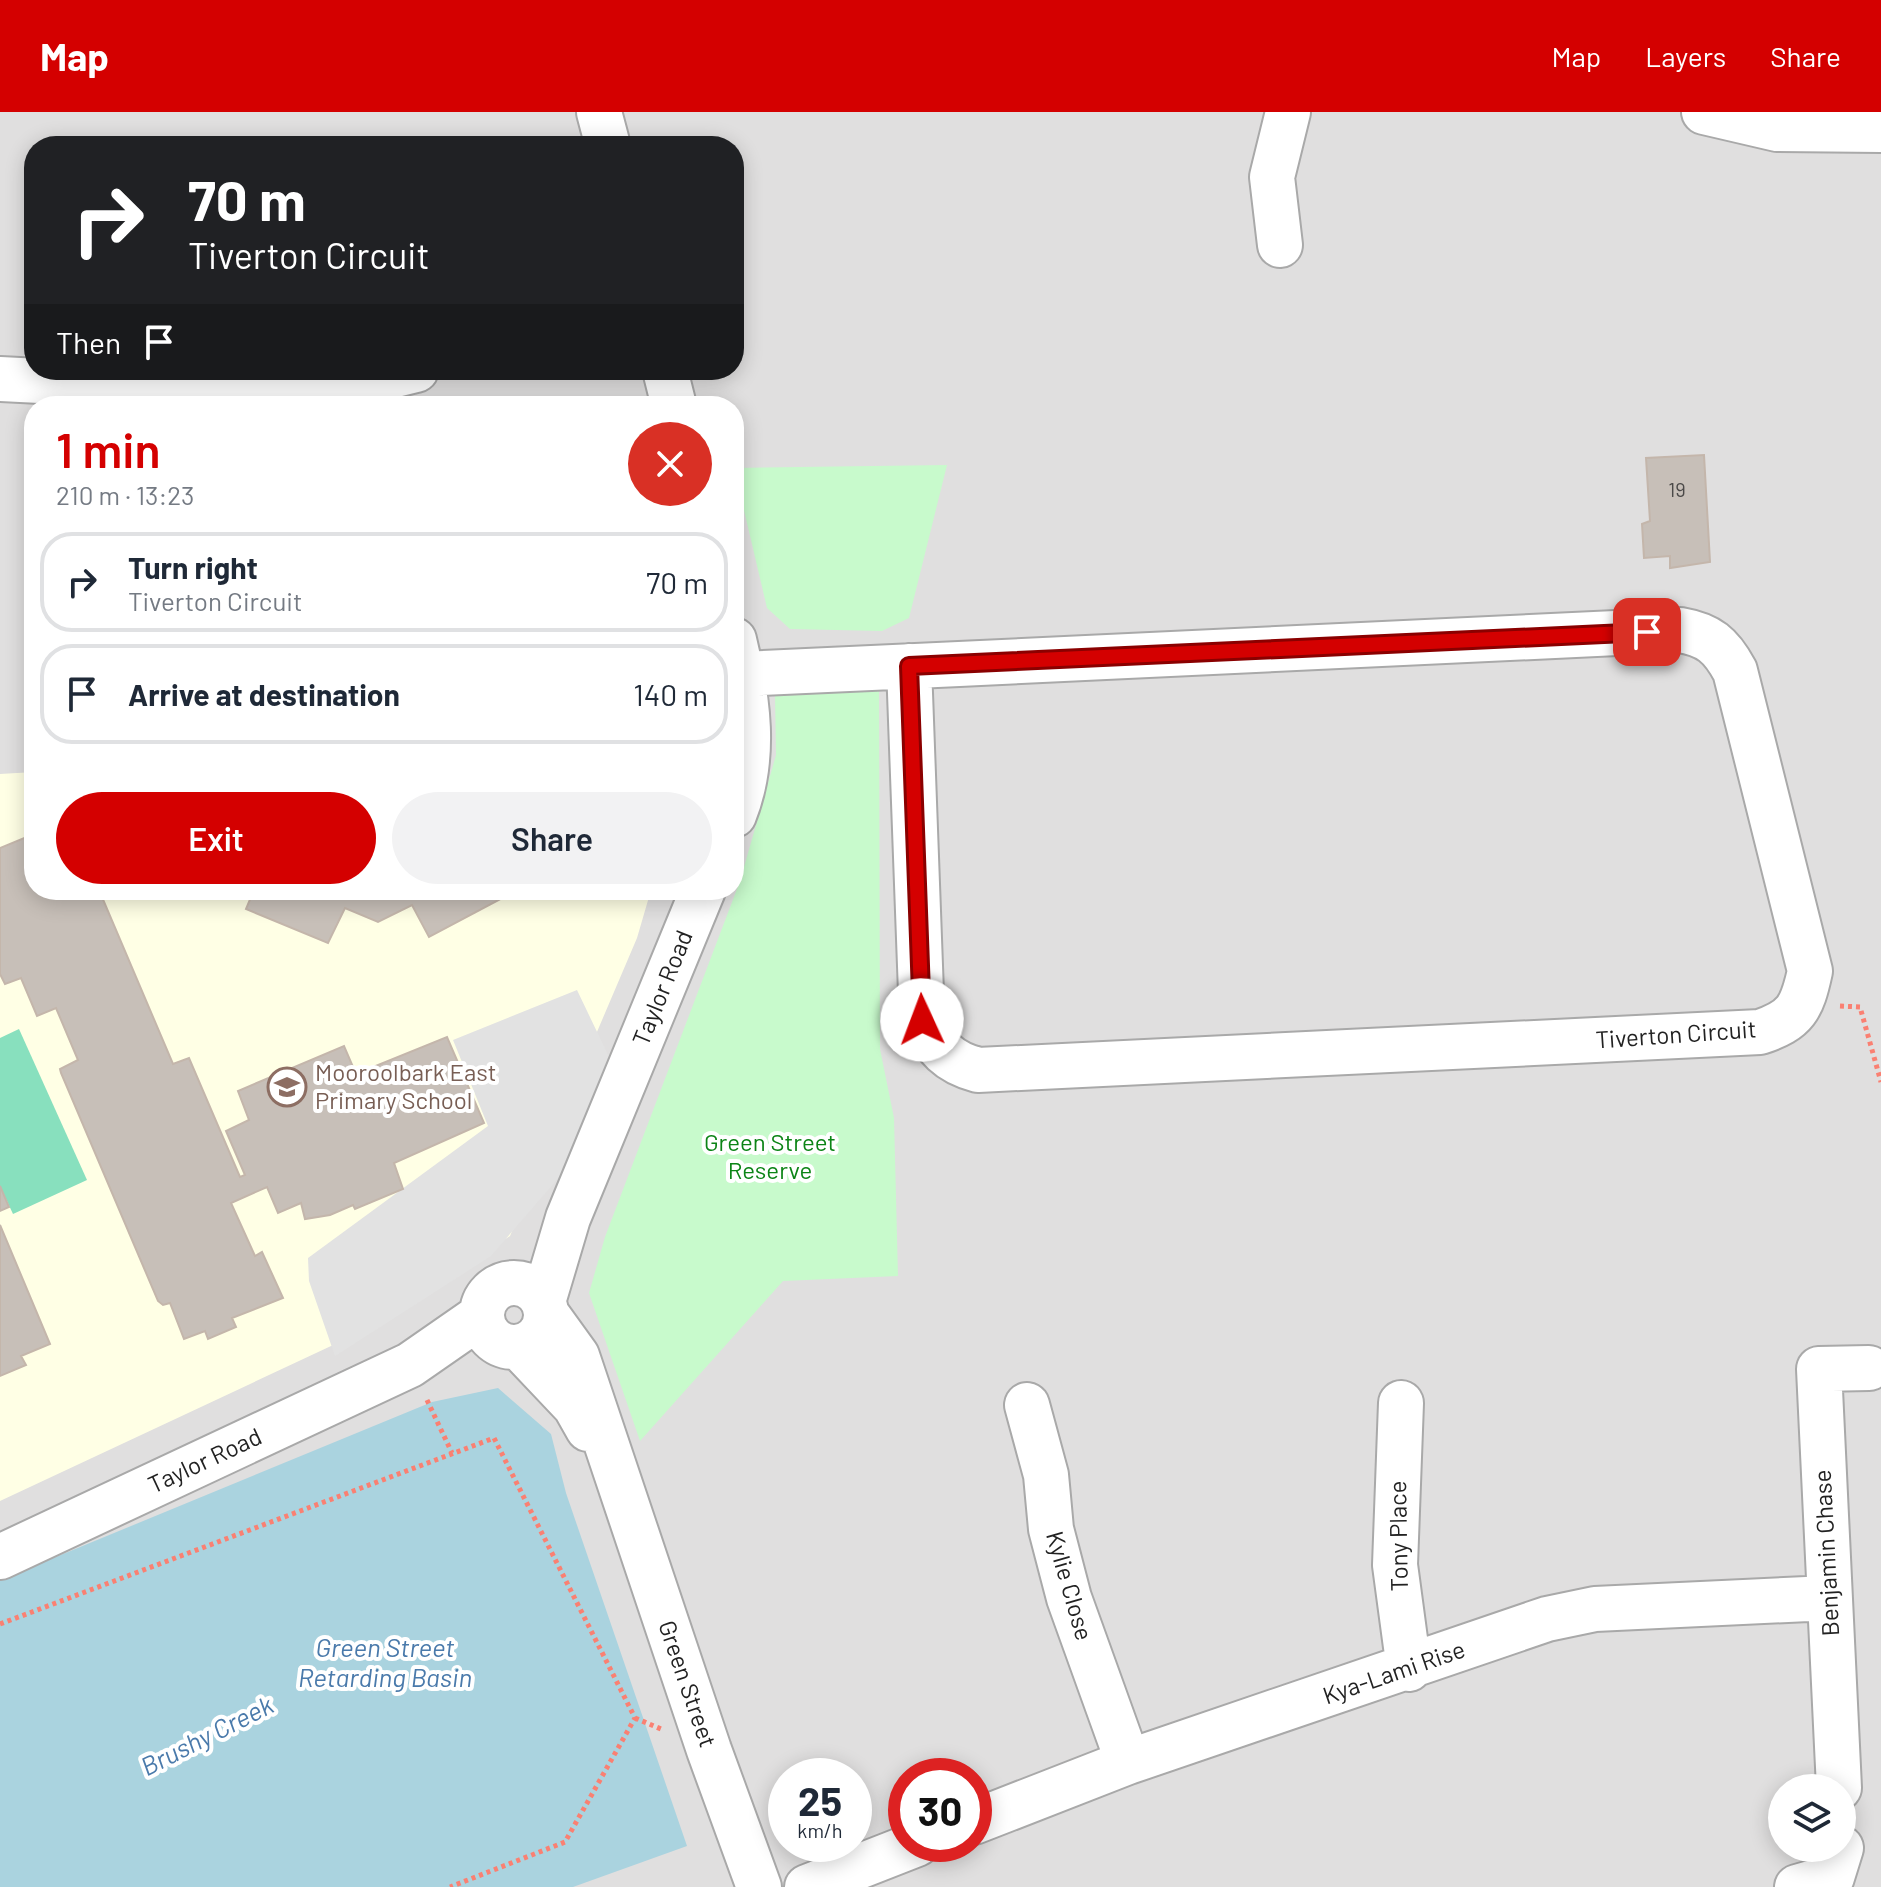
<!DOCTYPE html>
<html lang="en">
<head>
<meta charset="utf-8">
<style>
	body { margin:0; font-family:Barlow,sans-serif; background:#f2f2f3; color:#1f2937; height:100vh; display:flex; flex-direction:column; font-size:30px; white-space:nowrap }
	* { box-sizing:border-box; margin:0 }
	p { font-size:26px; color:#747a83 }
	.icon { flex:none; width:44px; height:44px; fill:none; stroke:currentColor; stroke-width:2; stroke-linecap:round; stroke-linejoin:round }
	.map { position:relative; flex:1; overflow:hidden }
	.panel { position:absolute; left:24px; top:284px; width:720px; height:504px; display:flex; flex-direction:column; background:#fff; border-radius:32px; box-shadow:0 4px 20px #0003 }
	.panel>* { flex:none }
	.top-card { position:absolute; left:24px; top:24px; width:720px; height:244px; border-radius:32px; box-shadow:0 4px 20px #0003; background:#202124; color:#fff; overflow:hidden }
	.controls { position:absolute; left:1768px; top:1662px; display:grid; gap:16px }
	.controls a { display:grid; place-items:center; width:88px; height:88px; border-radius:50%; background:#fff; box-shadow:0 4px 20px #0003; font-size:40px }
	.speed { position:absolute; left:768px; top:1646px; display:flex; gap:16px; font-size:40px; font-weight:700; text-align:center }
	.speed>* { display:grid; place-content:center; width:104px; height:104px; border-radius:50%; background:#fff; box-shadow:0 4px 20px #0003; line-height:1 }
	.speed small { font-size:20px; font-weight:400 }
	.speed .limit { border:12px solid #d22; background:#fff; color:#111 }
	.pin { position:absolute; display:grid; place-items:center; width:68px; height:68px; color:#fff; margin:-34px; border-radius:16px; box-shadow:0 4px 12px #0006 }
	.me { position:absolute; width:88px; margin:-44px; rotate:358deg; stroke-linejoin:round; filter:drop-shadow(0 0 6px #0008) }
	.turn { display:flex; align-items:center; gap:28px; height:168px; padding:0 32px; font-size:36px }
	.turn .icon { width:104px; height:104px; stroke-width:2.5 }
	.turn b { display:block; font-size:56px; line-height:68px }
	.then { display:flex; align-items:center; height:76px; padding:0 32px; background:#0003; gap:16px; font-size:30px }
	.round { display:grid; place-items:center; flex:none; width:84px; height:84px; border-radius:42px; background:#f2f2f3 }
	.head { display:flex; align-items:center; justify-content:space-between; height:136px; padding:0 32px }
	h1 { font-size:48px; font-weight:600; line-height:60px; color:#d40000 }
	.primary-button { display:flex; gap:16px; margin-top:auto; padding:16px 32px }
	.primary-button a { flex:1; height:92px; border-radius:48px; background:#d40000; color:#fff; font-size:32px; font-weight:600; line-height:92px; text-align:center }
	.primary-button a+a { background:#f2f2f3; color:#1f2937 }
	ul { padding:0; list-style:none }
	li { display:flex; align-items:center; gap:24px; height:100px; margin:0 16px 12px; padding:0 16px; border:4px solid #e0e1e3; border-radius:32px }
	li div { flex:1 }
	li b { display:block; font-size:30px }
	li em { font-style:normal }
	header { display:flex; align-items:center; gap:48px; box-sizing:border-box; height:112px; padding:0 40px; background:#d40000; color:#fff }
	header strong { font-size:38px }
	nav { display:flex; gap:44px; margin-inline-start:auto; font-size:28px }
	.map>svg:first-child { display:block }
</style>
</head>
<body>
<header>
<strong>Map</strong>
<nav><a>Map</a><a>Layers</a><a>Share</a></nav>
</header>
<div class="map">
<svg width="1881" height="1775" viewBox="0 0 1881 1775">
	<rect width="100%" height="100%" fill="#f2efe9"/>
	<!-- residential -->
	<path fill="#e0dfdf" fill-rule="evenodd" d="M0,0H1881V1775H0ZM34,34H734V258H34ZM34,294H734V778H34ZM786,1664H854V1732H786ZM906,1664H974V1732H906ZM1782,1676H1842V1736H1782Z"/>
	<!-- education -->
	<path fill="#ffffe5" d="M34,660V778H651L637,826L510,1124L361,1220L0,1389V662Z"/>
	<!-- park -->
	<path fill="#c8facc" d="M947,353L909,506L882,519L790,517L767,496L734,356Z
		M879,578L880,937L894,1006L898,1164L783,1169L640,1329L589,1181L605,1125L740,769L776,643L775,584Z"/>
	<!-- pitch -->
	<path fill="#88e0be" d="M19,917L87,1068L13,1102L0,1074V926Z"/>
	<!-- parking -->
	<path fill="#e2e2e2" d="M577,878L610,947L573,1049L491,1144L335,1244L309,1169L308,1146L488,1014L453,928Z"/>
	<!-- water -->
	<path fill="#aad3df" d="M498,1276L551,1322L566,1381L687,1734L573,1775H0V1468L432,1290Z"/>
	<!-- building -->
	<path fill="#c7bfb8" stroke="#c4b6ab" stroke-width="2" d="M1704,343L1710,450L1670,456V444L1644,446L1642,412L1650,409L1646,346Z
		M34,722V778H99L173,952L189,946L240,1065L245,1063L226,1019L249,1008L238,979L344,934L356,962L447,925L484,1011L394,1051L403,1077L355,1097L353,1093L330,1103L305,1107L301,1091L278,1101L267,1075L231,1091L255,1144L262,1140L283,1186L232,1206L236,1215L208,1227L205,1219L184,1227L170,1191L163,1193L158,1189L61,961L60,957L78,948L56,896L37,904L21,866L5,872L0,862V736Z
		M254,778H506L508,783L429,825L412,793L378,810L345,796L328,831L246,797Z
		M0,1074L9,1095L0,1099Z
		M0,1113L50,1232L21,1244L26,1253L0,1264Z"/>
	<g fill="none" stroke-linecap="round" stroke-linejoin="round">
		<!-- minor casing -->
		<g stroke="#a9a9a9" stroke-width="48">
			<path id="minor" d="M599,0L608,34
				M1704,0L1777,17L1881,18
				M1280,133L1272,65L1288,0
				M665,258L674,294
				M0,267L295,282L343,276L416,258
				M734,528C748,586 757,646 734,703
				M742,562L959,552L1680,518C1709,523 1721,533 1735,559L1810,859C1802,896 1796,908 1760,920L978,958C948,950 936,936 922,908L909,554
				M482 1203a32 32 0 1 1 64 0a32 32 0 1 1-64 0Z
				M543,1190L568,1106L703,778
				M546,1201L577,1244L709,1638L759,1775
				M519,1235L575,1294L588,1317
				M1401,1291L1395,1453L1409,1557
				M1027,1293L1046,1363L1051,1417L1069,1486L1128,1650
				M0,1445L410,1253L482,1203
				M1839,1676L1819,1257L1869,1256
				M974,1710L1128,1650L1547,1507L1595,1497L1829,1486
				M807,1775L917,1732
				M1797,1775L1832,1765L1841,1736"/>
		</g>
		<!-- path -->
		<path stroke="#fa8072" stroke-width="5" stroke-dasharray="4 4" stroke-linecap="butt" d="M1840,894L1860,895L1881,970
			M427,1288L452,1341
			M0,1512L494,1326L635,1606L565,1730L450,1775
			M635,1606L661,1617"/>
		<!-- minor -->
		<use href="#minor" stroke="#fff" stroke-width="44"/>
	</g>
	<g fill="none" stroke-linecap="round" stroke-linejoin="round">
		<!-- route casing -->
		<g stroke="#8a0000" stroke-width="20">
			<path id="route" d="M922,908L909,554L1647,520"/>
		</g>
		<!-- route -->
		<use href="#route" stroke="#d40000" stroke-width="14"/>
	</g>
	<!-- icons -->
	<defs>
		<g id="school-ring" transform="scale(2)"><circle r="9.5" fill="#fff" stroke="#8d6e63" stroke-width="1.5"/><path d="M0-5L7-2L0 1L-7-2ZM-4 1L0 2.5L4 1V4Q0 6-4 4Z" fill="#8d6e63"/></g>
	</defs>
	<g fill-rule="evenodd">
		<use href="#school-ring" x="287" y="975"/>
	</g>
	<g text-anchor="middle" stroke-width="8" stroke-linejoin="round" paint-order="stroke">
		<!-- number labels -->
		<g font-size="20" fill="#4b4948">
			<text x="1677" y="385">19</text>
		</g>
		<!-- street labels -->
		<g font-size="24" fill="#222" stroke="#fff">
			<text transform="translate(663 876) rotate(-68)" y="8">Taylor Road</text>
			<text transform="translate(1676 923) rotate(-4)" y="8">Tiverton Circuit</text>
			<text transform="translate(205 1349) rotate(-25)" y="8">Taylor Road</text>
			<text transform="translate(1399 1424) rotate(-91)" y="8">Tony Place</text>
			<text transform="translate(1827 1441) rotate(-93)" y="8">Benjamin Chase</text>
			<text transform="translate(1069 1474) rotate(74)" y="8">Kylie Close</text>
			<text transform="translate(1394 1561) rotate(-19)" y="8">Kya-Lami Rise</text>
			<text transform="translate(687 1572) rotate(71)" y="8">Green Street</text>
		</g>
		<!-- education labels -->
		<g font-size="24" fill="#785e54" stroke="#fff" text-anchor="start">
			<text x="315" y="969">Mooroolbark East<tspan x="315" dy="28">Primary School</tspan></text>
		</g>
		<!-- park labels -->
		<g font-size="24" fill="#0c8416" stroke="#fff">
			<text x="770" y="1039">Green Street<tspan x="770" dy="28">Reserve</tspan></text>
		</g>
		<!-- water labels -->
		<g font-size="26" font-style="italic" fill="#4a7aab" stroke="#fff">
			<text x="385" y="1545">Green Street<tspan x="385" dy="30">Retarding Basin</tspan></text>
			<text transform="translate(207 1624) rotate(-27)" y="9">Brushy Creek</text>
		</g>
	</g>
</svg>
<div class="controls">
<a><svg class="icon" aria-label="layers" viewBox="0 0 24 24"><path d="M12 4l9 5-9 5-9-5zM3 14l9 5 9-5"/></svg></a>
</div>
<div class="speed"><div>25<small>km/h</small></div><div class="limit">30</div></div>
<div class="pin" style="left:1647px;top:520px;background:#d93025"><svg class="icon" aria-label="arrive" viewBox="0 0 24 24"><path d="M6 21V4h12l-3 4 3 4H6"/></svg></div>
<svg class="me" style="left:922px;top:908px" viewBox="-20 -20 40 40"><circle r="19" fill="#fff"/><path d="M0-13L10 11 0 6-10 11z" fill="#d40000"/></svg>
<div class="top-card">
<div class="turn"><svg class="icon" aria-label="right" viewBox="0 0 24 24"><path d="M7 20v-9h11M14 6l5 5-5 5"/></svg><div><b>70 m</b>Tiverton Circuit</div></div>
<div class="then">Then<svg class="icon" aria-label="arrive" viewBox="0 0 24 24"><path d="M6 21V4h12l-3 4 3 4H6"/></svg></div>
</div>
<section class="panel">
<div class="head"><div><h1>1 min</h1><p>210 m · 13:23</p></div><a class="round" style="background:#d93025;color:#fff"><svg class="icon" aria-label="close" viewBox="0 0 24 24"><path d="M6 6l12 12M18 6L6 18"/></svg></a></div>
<ul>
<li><svg class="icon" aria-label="right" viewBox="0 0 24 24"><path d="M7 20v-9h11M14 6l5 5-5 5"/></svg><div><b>Turn right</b><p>Tiverton Circuit</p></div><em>70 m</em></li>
<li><svg class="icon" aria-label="arrive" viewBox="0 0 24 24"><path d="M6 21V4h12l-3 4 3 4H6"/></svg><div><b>Arrive at destination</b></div><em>140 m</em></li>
</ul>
<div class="primary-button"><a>Exit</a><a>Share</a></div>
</section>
</div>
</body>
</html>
